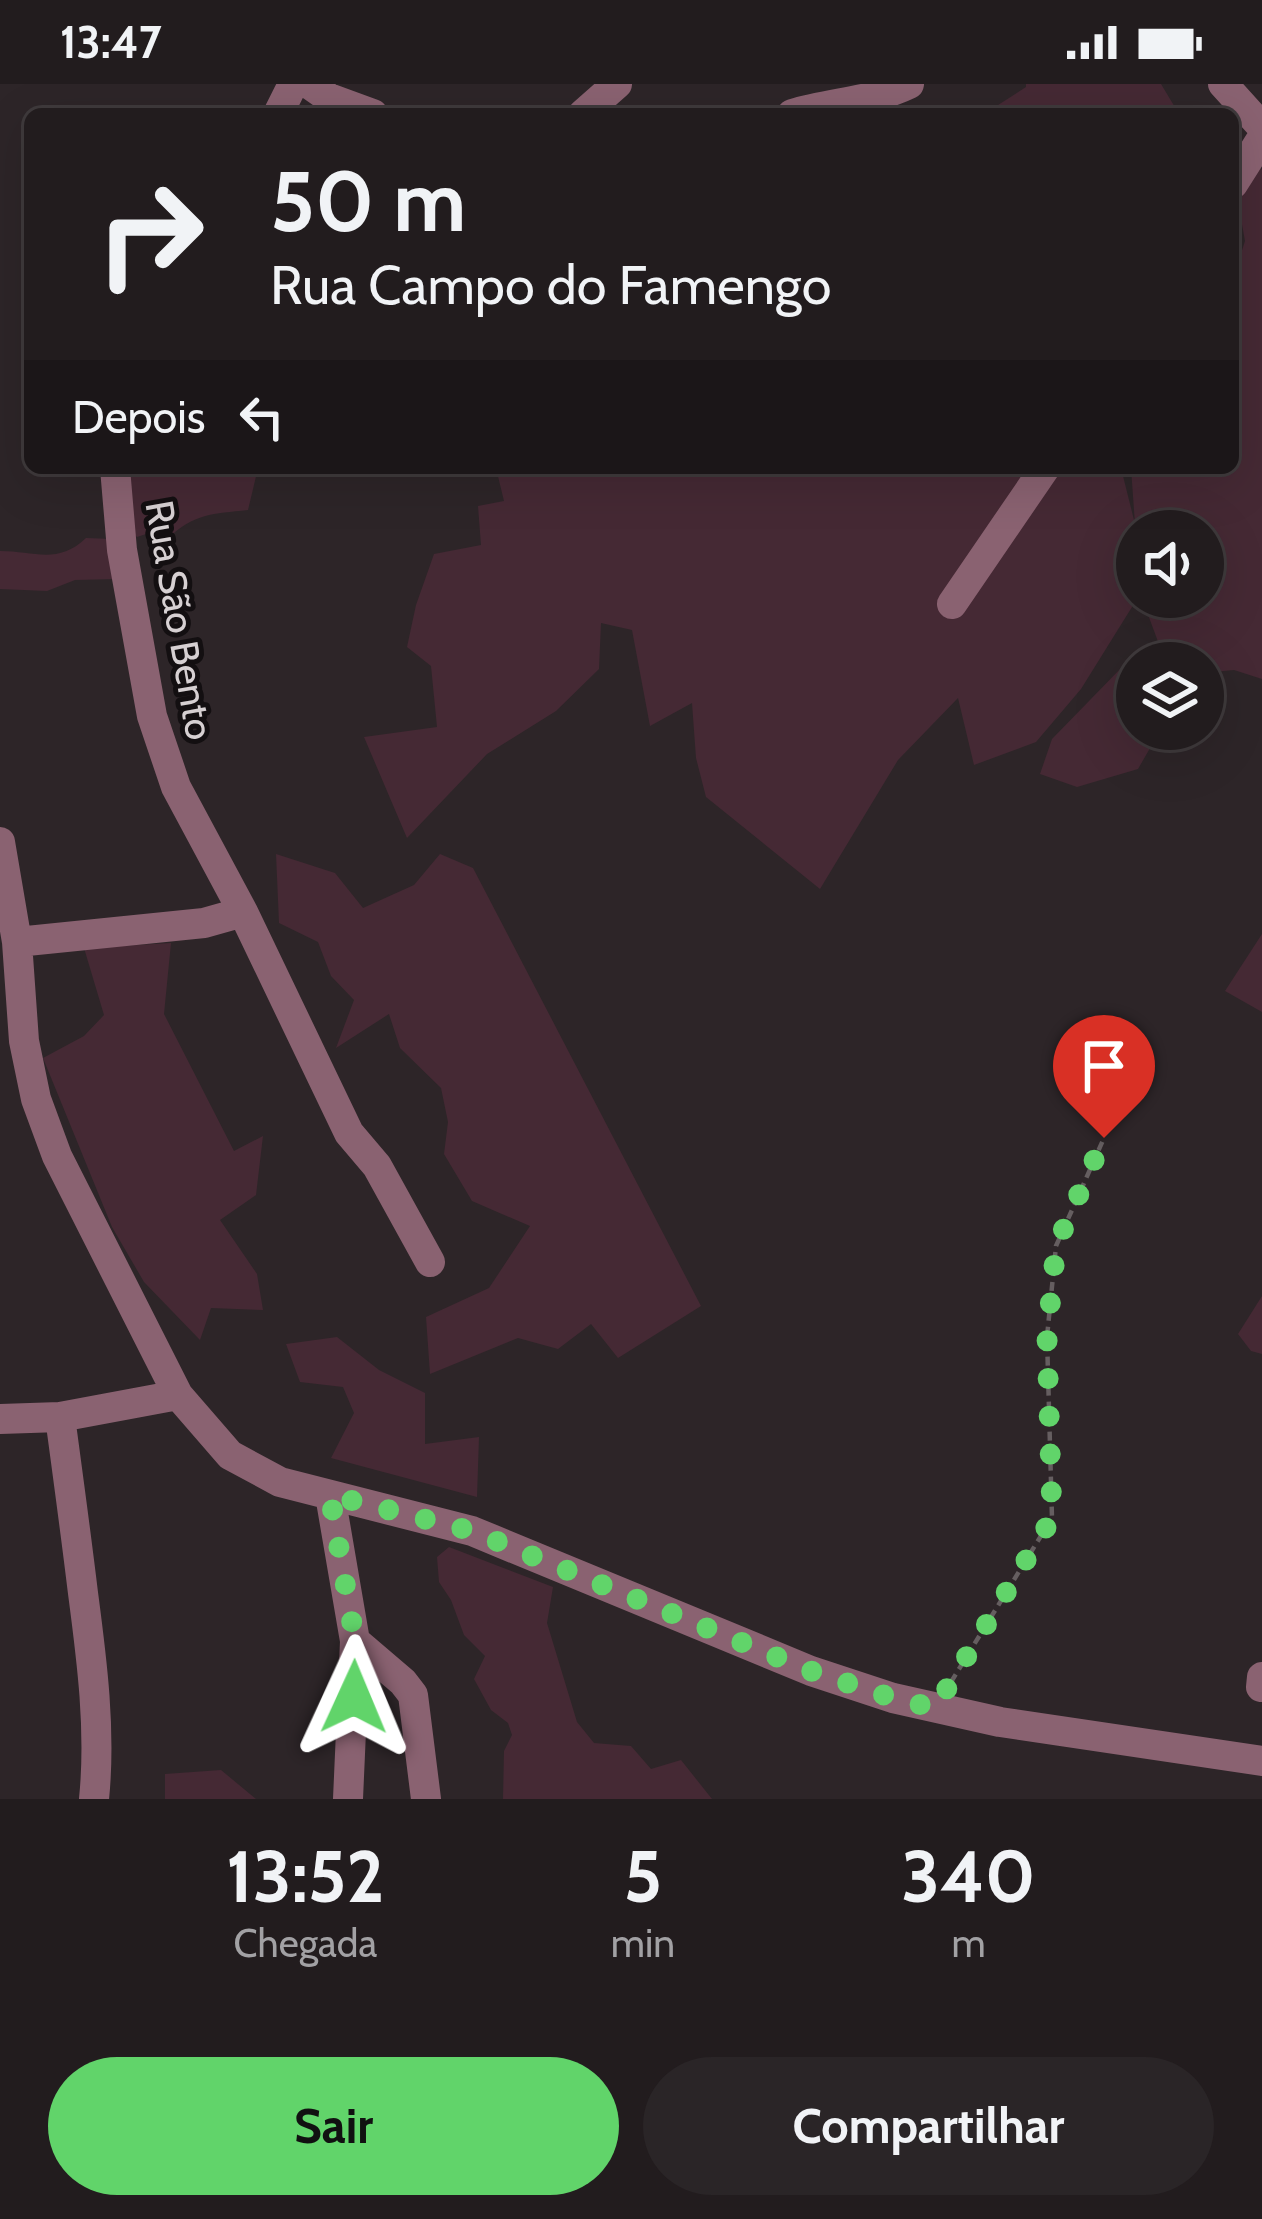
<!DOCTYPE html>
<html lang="pt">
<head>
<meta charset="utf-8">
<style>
	body { margin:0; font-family:Cabin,sans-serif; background:#2a2527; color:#f1f3f6; height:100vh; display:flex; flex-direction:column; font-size:45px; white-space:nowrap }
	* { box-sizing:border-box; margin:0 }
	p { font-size:39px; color:#a2a1a4 }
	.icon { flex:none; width:66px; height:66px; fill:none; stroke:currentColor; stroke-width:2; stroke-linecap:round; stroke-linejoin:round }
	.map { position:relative; height:1715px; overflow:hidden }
	.drawer { display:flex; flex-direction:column; background:#221c1e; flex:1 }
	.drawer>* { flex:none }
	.banner { position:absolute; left:24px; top:24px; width:1215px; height:366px; border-radius:18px; box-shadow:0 12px 48px #0002,0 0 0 3px #3f3a3c; background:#221c1e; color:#f1f3f6; overflow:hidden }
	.tools { position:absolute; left:1116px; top:426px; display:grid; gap:24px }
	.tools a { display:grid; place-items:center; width:108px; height:108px; border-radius:50%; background:#221c1e; box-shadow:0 12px 48px #0002,0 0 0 3px #3f3a3c; font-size:60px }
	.pin { position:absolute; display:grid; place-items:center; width:102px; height:102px; color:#fff; margin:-123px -51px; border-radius:50% 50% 50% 0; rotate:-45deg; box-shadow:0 0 12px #0007 }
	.pin .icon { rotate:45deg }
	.me { position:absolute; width:132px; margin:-66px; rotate:1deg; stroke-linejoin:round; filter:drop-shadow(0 0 9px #0008) }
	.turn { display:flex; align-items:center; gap:42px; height:252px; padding:0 48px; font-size:54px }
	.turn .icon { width:156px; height:156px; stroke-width:2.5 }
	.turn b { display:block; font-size:84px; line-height:102px }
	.then { display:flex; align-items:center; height:114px; padding:0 48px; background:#0003; gap:24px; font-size:45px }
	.eta { display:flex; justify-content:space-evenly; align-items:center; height:204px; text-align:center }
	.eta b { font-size:72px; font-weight:700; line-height:84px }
	.action { display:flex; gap:24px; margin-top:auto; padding:24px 48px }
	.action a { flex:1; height:138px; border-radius:72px; background:#61d46a; color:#111; font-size:48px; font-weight:700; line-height:138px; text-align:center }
	.action a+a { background:#2a2527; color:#f1f3f6 }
	.status { display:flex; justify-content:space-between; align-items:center; height:84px; padding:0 60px; background:#221c1e; direction:ltr }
	.status svg { height:33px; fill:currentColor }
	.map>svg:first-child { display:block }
</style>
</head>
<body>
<div class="status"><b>13:47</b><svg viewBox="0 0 49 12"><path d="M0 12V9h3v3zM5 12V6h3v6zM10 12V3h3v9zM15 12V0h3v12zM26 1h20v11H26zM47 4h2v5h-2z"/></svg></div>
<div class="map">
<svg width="1262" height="1715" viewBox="0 0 1262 1715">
	<rect width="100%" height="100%" fill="#2d2528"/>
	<!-- green -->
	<path fill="#452934" d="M1026,0H1161L1179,30H984L1026,3Z
		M1233,51L1262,86V595L1234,586L1203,589V579H1166L1147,528L1145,513H1203V447H1137L1132,523L1081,605L1036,658L974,681L958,614L898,676L820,805L706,713L696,674L692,619L650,642L632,546L601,539L599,585L556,627L487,670L407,754L364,653L437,643L431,582L407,563L416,521L434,470L481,461L478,422L504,417L496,384H1121L1135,440L1131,384H1233V195L1245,157L1233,90Z
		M122,384H258L248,426C212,430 195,429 167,455L155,447L137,453L128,445Z
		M86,454L112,455L117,495L75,496L47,507L0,505V467C34,467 58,481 86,454Z
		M1126,579L1137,588V645H1161L1138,685L1077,703L1040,690L1052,655Z
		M276,770L335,789L363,824L414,801L440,770L473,784L701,1222L618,1274L591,1240L558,1265L518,1254L430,1290L426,1233L489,1204L530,1142L472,1117L444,1070L448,1038L441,1004L400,964L389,930L336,964L354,916L331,892L318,858L279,839Z
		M1262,850V928L1225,907Z
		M171,859L164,930L234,1067L263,1052L256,1111L220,1136L257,1190L263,1226L211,1224L200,1256L144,1198L112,1143L43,974L84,952L104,931L84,864Z
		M1262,1212V1270L1251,1267L1238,1250Z
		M337,1253L379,1286L425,1309V1360L479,1353L477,1413L331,1374L354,1329L343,1303L300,1298L286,1260Z
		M449,1463L553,1503L547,1539L577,1638L594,1659L631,1662L651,1685L681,1676L712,1715H503L504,1667L512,1651L508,1639L491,1626L474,1595L485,1572L464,1551L451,1516L439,1498L437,1473Z
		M221,1686L256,1715H165V1690Z"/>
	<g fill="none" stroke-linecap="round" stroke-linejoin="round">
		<!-- path -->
		<path stroke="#655e60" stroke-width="4.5" stroke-dasharray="9 6" stroke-linecap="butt" d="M951,1598L1052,1434L1047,1253L1056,1162L1104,1054"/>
		<!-- minor -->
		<path stroke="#8a6271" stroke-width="30" d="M309,0L329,14L373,30
			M1223,0L1262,43
			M278,30L293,0
			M583,30L617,0
			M792,30C831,18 872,18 909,0
			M1233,100L1262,54
			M115,384L122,466L152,632L176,703L243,828
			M952,520L1045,384
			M0,758L17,858L24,957L36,1015L57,1072L178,1311L230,1371L280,1398L472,1447L811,1587L893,1614L1000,1638L1262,1677
			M17,858L204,839L243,828L349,1049L377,1082L430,1178
			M60,1333C68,1392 76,1451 83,1509C92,1577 101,1647 94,1715
			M0,1335L60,1333L178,1311
			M330,1411L355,1557L348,1715
			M355,1557L403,1598L413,1611L426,1715
			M1261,1603L1262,1593"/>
	</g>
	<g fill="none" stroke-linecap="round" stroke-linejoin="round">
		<!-- route -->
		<path stroke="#61d46a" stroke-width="21" stroke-dasharray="0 37.8" d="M354,1613L355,1557L330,1411L472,1447L811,1587L893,1614L935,1624L1052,1434L1047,1253L1056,1162L1104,1054"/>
	</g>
	<g text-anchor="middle" stroke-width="10" stroke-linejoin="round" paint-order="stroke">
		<!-- street labels -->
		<g font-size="39" fill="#d6d0d2" stroke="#130f11">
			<text transform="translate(180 536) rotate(80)" y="14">Rua São Bento</text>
		</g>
	</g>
</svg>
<div class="tools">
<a><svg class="icon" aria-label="sound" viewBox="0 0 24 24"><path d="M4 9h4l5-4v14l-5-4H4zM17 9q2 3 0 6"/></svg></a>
<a><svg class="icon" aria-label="layers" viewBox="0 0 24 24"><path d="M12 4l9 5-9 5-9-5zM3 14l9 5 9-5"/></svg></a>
</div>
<div class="pin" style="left:1104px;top:1054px;background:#d93025"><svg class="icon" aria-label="arrive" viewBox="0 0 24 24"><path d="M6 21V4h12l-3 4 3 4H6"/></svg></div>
<svg class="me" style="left:354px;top:1613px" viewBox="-20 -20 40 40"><path d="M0-17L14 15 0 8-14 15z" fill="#61d46a" stroke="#fff" stroke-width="4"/></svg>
<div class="banner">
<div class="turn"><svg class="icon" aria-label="right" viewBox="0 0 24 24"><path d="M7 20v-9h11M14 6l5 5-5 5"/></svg><div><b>50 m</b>Rua Campo do Famengo</div></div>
<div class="then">Depois<svg class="icon" aria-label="left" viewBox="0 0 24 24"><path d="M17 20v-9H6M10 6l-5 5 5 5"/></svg></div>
</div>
</div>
<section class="drawer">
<div class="eta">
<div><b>13:52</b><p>Chegada</p></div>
<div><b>5</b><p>min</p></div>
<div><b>340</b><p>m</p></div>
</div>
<div class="action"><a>Sair</a><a>Compartilhar</a></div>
</section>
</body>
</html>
